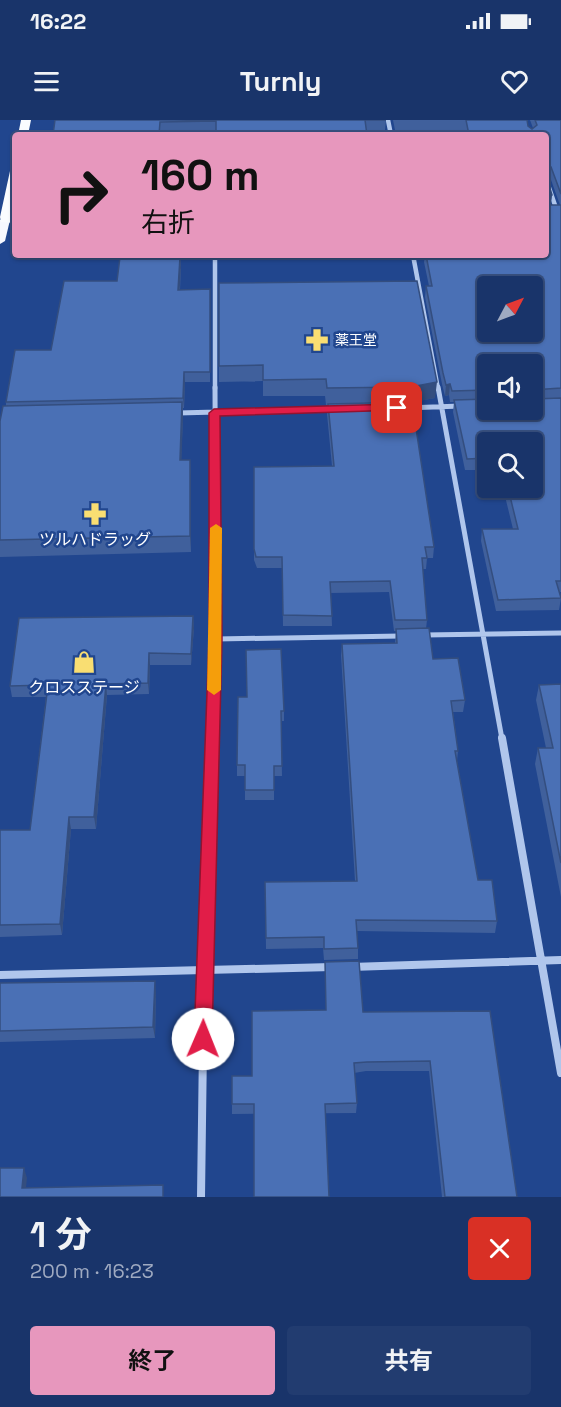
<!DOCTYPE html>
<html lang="ja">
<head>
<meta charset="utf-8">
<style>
	body { margin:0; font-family:"Space Grotesk","Noto Sans JP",sans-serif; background:#223c70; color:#f1f3f6; height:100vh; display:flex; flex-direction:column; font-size:22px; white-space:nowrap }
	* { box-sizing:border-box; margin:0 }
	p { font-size:20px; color:#9faac1 }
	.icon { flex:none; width:33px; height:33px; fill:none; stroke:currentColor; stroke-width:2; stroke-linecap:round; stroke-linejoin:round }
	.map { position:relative; height:1077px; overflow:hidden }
	.sheet { display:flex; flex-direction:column; background:#19346a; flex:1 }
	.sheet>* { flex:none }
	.banner { position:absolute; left:12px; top:12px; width:537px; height:126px; border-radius:6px; box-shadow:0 2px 4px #0004,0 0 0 2px #374f7e; background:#e797bd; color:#111; overflow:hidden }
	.needle { width:39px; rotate:49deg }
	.fabs { position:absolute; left:477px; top:156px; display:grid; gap:12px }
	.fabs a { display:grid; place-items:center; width:66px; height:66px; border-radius:6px; background:#19346a; box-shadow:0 2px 4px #0004,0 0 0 2px #374f7e; font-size:30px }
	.pin { position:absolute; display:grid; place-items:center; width:51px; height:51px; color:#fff; margin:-26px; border-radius:12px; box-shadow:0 3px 9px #0006 }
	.me { position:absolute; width:66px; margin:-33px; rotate:1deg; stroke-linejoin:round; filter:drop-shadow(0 0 4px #0008) }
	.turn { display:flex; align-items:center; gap:21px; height:126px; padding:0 30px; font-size:27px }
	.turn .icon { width:78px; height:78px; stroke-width:2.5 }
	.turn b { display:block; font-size:42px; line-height:51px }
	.round { display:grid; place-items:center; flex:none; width:63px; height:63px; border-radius:6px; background:#223c70 }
	.headline { display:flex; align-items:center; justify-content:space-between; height:102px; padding:0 30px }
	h1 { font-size:36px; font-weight:700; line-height:45px }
	.cta { display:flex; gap:12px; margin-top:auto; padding:12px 30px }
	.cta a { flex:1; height:69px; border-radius:6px; background:#e797bd; color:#111; font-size:24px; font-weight:700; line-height:69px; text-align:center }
	.cta a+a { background:#223c70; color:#f1f3f6 }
	.status { display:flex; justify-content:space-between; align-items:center; height:42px; padding:0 30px; background:#19346a; direction:ltr }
	.status svg { height:16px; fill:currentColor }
	header { display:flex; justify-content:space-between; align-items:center; height:78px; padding:0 30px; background:#19346a; font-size:27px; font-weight:700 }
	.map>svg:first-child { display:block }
</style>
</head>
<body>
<div class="status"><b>16:22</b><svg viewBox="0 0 49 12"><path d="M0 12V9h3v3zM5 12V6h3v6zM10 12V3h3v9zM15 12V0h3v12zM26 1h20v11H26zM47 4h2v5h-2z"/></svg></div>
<header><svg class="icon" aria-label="menu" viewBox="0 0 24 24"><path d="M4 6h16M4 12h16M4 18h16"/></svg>Turnly<svg class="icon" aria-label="heart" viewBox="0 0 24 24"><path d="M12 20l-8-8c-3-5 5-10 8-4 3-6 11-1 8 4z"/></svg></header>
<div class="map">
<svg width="561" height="1077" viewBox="0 0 561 1077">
	<rect width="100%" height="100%" fill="#21468e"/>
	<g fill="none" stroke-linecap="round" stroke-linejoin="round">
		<!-- minor-far2 -->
		<path stroke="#b0c6ec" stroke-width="4.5" d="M388,0L391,15
			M546,59L557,91
			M215,135V269
			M413,135L438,269"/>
		<!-- minor-far1 -->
		<path stroke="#b0c6ec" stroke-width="5" d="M438,267L502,619
			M405,288L461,286
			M178,293L335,289
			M424,515L561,513
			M216,519L401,516
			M212,619L216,519L215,267"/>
		<!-- minor -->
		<path stroke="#b0c6ec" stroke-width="8" d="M502,618L561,953
			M351,847L561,840
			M0,855L332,847
			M201,1077L204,851L212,618"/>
		<!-- primary -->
		<path fill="#f6f8ff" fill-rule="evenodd" d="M5,97L10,100L5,121L0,124V100Z"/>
		<!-- trunk -->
		<path fill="#fafcff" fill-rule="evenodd" d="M21,0H31L28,15H18Z
			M15,48V78L11,97H15V103L1,102L0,97L10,51Z"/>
	</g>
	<!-- wall -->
	<path fill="#40609c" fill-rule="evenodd" d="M55,0H386L385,10L161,12Z
		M393,0H527L528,6L532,9L533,8L530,0H561V472H559L561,478L559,490L496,491L481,421L482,409H513L503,368H532L488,322V350H465L453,292L454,282H450L449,275L445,276L442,264L425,177L426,166H429L424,142L425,135H546V56L552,75L551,85H560L550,57L546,55V15H466L465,10H395ZM488,244H532V290H488Z
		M180,137L181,147L180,170L210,169V262H185L184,288H183V298L181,340H190L191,356V432L0,437V301L6,286V282L51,230L117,161Z
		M219,163L435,278L412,282L434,427L433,438H427L426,449H423L427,500L426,509L433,539L465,580L463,592H453L458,631L457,641L478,760L497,801L495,813L357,811L358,828V839L324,840L323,828L266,829L265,762L355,761L341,535L342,524L395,523L396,511H394L389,472L331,473L332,506H283L282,448H257L254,440V347L332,346L327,294L328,285H326L325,276H263V261L219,262Z
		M193,496L194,508L191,545H150L149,574L107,575L96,709H71L62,815L0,817V710H30L46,577H12L10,566Z
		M561,564V777L535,644L538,628H546L536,580L539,565Z
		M247,577L284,591V601H281L282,656H274V680H245V656H237V645Z
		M325,842L363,892L490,891L517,1077H442L429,951H366L354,953L357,983L356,993L232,994V984L252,956L326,890Z
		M0,863L156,872L155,918L0,922Z"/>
	<!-- shaded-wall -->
	<path fill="#344e7f" d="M552,75L550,86H546V76Z
		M180,137L181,147L179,180L178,170Z
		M184,252L185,262L184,288L183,278Z
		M437,262L435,278L409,283L411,267Z
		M450,264L449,275L445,276L446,265Z
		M182,282L183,298L181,356L180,340Z
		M190,340L191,356V432L190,416Z
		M193,496L194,508L191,545V534Z
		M149,533L150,545L149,574L148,563Z
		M106,564L107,575L96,709L94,697Z
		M69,697L71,709L62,815L60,804Z
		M155,861L156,872L155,918L153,907Z
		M24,1048L27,1058L25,1077L22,1068Z"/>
	<!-- building -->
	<path fill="#4a70b5" stroke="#344e7f" stroke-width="1.5" fill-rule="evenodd" d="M55,0H386H365L367,15H216V1L160,2L159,15H53Z
		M466,0H527L528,6L532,9L537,5L535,0H561V74L551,47L548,44L546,45V15H469Z
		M546,56L552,75L546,76Z
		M546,85H561V268L532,270V244H488V270L452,271L450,264L446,265L443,253L426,166H432L426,135H546ZM488,166H532V212H488Z
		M120,137H180L178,170L210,169V252H184L183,278L6,282L15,230H51L64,161H117Z
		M417,161L437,262L411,267L327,268L326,259L263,260V245L219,246V163Z
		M532,277L534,279L561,278V461H556L561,478L498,480L482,409H518L508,368H532V322H488V338L467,339L454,280L488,279V290H532Z
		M182,282L180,340H190V416L0,420V301L3,286Z
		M412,282L434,427H425L427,438H422L427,500H395L390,461L330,462L332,496L283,495L282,437H256L254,429V347L334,346L328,284Z
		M193,496L191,534L149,533L148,563L106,564L94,697H69L60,804L0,805V710H30L48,565L10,566L19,498Z
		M429,508L433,539L458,538L465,580L451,581L458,631H455L478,760H492L497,801L356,800L358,828L324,829V817L266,818L265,762L357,761L342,524L397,523L396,509Z
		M281,529L284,591H281L282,646H274V670H245V645H237L238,577H247L246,530Z
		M561,564V743L538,628H553L539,565Z
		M359,841L363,892L490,891L517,1077H445L430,941L367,942L354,943L357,983L325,984L329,1077H254V984H232V956H252V891L326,890L325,842Z
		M155,861L153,907L0,911V863Z
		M0,1048H24L22,1068L163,1065V1077H0Z"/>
	<!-- route -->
	<path fill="#e11d48" stroke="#92132f" stroke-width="1.5" d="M397,284L403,288L401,290L220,296L222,519L212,919L209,925L203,927L197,925L194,919L209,519V293L214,289Z"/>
	<!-- slow -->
	<path fill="#f59e0b" d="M216,404L222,408L221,570L214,575L207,570L210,408Z"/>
	<!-- icons -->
	<defs>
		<g id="pharmacy-bare" transform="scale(1.8)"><path d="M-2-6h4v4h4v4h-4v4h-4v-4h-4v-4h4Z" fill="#f9de72" stroke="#21468e" stroke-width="2.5" paint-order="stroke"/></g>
		<g id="shop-bare" transform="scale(1.8)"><path d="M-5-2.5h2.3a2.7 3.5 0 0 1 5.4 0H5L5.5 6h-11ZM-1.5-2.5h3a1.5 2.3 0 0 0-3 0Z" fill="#f9de72" stroke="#21468e" stroke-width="2.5" paint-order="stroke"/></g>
	</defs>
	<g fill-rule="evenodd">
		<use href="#pharmacy-bare" x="317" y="220"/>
		<use href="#pharmacy-bare" x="95" y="394"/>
		<use href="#shop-bare" x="84" y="542"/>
	</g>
	<g text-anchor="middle" stroke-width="5" stroke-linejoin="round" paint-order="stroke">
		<!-- far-poi labels -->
		<g font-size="14" fill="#fff" stroke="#21468e" text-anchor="start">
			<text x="335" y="225">薬王堂</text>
		</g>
		<!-- poi labels -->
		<g font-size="16" fill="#fff" stroke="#21468e">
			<text x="95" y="425">ツルハドラッグ</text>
			<text x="84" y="573">クロスステージ</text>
		</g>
	</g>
</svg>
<div class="fabs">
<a><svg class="needle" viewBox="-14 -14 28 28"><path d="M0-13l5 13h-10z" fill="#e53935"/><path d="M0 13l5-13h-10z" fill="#9faac1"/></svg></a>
<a><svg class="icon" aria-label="sound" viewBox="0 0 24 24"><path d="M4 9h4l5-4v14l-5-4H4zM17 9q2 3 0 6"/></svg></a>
<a><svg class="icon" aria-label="search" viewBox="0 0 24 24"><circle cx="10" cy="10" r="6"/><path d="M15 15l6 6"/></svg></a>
</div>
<div class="pin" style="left:397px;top:288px;background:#d93025"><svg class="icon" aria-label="arrive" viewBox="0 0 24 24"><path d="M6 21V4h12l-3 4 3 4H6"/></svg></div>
<svg class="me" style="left:203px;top:919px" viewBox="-20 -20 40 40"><circle r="19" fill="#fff"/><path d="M0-13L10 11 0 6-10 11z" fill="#e11d48"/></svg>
<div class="banner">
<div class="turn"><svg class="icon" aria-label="right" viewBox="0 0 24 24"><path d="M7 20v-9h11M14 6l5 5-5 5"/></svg><div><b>160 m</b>右折</div></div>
</div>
</div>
<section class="sheet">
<div class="headline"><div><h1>1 分</h1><p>200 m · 16:23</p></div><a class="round" style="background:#d93025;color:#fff"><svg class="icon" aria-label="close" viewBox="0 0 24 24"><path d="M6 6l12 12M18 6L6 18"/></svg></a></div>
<div class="cta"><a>終了</a><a>共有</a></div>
</section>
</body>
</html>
